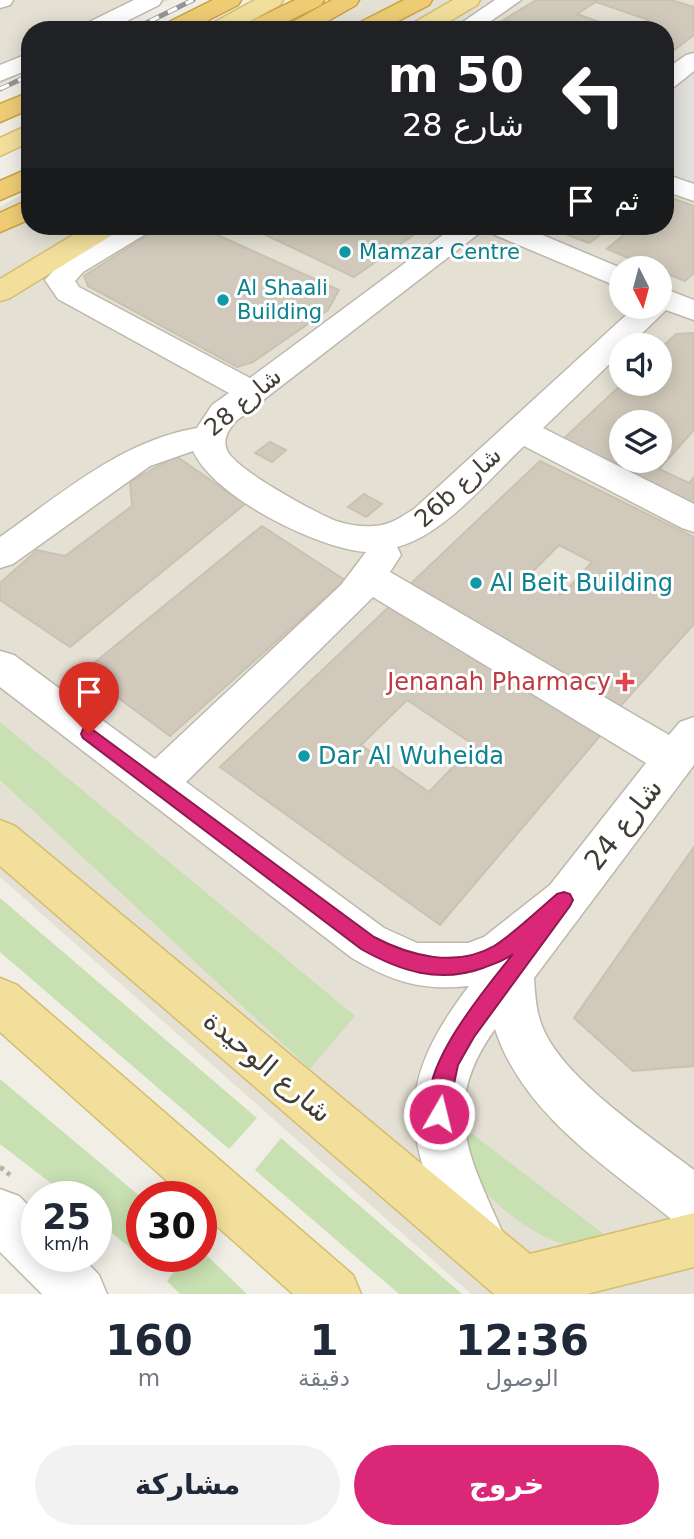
<!DOCTYPE html>
<html lang="ar">
<head>
<meta charset="utf-8">
<style>
	body { margin:0; font-family:"DejaVu Sans","Noto Naskh Arabic",sans-serif; background:#f2f2f3; color:#1f2937; direction:rtl; height:100vh; display:flex; flex-direction:column; font-size:26px; white-space:nowrap }
	* { box-sizing:border-box; margin:0 }
	p { font-size:23px; color:#747a83 }
	.icon { flex:none; width:38px; height:38px; fill:none; stroke:currentColor; stroke-width:2; stroke-linecap:round; stroke-linejoin:round }
	.map { position:relative; height:1294px; overflow:hidden; direction:ltr }
	.sheet { display:flex; flex-direction:column; background:#fff; flex:1 }
	.sheet>* { flex:none }
	.top-card { position:absolute; left:21px; top:21px; width:653px; height:214px; border-radius:28px; box-shadow:0 4px 18px #0003; direction:rtl; background:#202124; color:#fff; overflow:hidden }
	.needle { width:46px; rotate:174deg }
	.buttons { position:absolute; left:609px; top:256px; display:grid; gap:14px }
	.buttons a { display:grid; place-items:center; width:63px; height:63px; border-radius:50%; background:#fff; box-shadow:0 4px 18px #0003; font-size:35px }
	.speed { position:absolute; left:21px; top:1181px; display:flex; gap:14px; font-size:35px; font-weight:700; text-align:center }
	.speed>* { display:grid; place-content:center; width:91px; height:91px; border-radius:50%; background:#fff; box-shadow:0 4px 18px #0003; line-height:1 }
	.speed small { font-size:18px; font-weight:400 }
	.speed .limit { border:10px solid #d22; background:#fff; color:#111 }
	.pin { position:absolute; display:grid; place-items:center; width:60px; height:60px; color:#fff; margin:-72px -30px; border-radius:50% 50% 50% 0; rotate:-45deg; box-shadow:0 0 7px #0007 }
	.pin .icon { rotate:45deg }
	.me { position:absolute; width:77px; margin:-38px; rotate:8deg; stroke-linejoin:round; filter:drop-shadow(0 0 5px #0008) }
	.turn { display:flex; align-items:center; gap:24px; height:147px; padding:0 35px; font-size:32px }
	.turn .icon { width:91px; height:91px; stroke-width:2.5 }
	.turn b { display:block; font-size:49px; line-height:60px }
	.then { display:flex; align-items:center; height:66px; padding:0 35px; background:#0003; gap:14px; font-size:26px }
	.eta { display:flex; justify-content:space-evenly; align-items:center; height:119px; text-align:center }
	.eta b { font-size:42px; font-weight:700; line-height:49px }
	.cta { display:flex; gap:14px; margin-top:auto; padding:14px 35px }
	.cta a { flex:1; height:80px; border-radius:42px; background:#db2777; color:#fff; font-size:28px; font-weight:700; line-height:80px; text-align:center }
	.cta a+a { background:#f2f2f3; color:#1f2937 }
	.map>svg:first-child { display:block }
</style>
</head>
<body>
<div class="map">
<svg width="694" height="1294" viewBox="0 0 694 1294">
	<rect width="100%" height="100%" fill="#f0eee5"/>
	<!-- residential -->
	<path fill="#e4e0d4" fill-rule="evenodd" d="M0,0H169L110,30H30V70L0,85Z
		M360,0H694V1294H471L0,877V207L30,190V226H665V30H306ZM621,268H660V306H621ZM621,345H660V383H621ZM621,422H660V460H621Z"/>
	<!-- green -->
	<path fill="#c8e0b2" d="M0,722L355,1016L310,1069L0,780Z
		M0,898L257,1118L229,1149L0,952Z
		M0,1079L142,1198L140,1256L96,1220V1197H69L0,1144Z
		M467,1130L614,1242C597,1245 582,1247 566,1244C536,1239 491,1203 475,1178C467,1165 465,1145 467,1130Z
		M281,1138L462,1294H399L255,1170Z
		M201,1250L247,1294H180L167,1281L185,1257L201,1256Z"/>
	<!-- parking -->
	<path fill="#e2e0dd" d="M694,76V188L665,177V96Z"/>
	<!-- building -->
	<path fill="#d1cabc" stroke="#cac2b0" stroke-width="2" fill-rule="evenodd" d="M536,0H671L694,7V35L665,57V30H634L649,20L596,2L577,14L622,30H536L505,19Z
		M505,19L536,30H513L497,24Z
		M491,22L497,24L513,30H479Z
		M669,197L694,206V273L685,281L660,271V268H653L607,249L634,226H665V200Z
		M162,226H198L339,290L328,310L253,362L237,367L88,286L84,276Z
		M247,226H426L354,277Z
		M545,226H612L589,243Z
		M694,333V430L659,469L689,483L694,477V511L559,443L623,383H660V349L676,334ZM621,422H660V460H621Z
		M270,442L286,450L272,462L255,453Z
		M176,456L245,504L70,647L0,600V583L37,550L65,556L132,506L130,482Z
		M540,461L694,537V624L617,710L405,589ZM559,545L592,562L562,595L528,576Z
		M364,494L382,504L366,517L348,507Z
		M262,526L345,580L170,736L83,672Z
		M393,603L605,730L440,925L220,767ZM407,700L474,745L429,792L361,745Z
		M694,847V1066L633,1071L574,1018Z"/>
	<g fill="none" stroke-linecap="round" stroke-linejoin="round">
		<!-- minor casing -->
		<g stroke="#beb8ac" stroke-width="3">
			<path id="minor" d="M0,0H13L10,5L0,8Z
				M134,0H162L159,5L109,30H80L83,25Z
				M495,0H521L478,30H451Z
				M30,53V69L0,81V65Z
				M694,53V71L674,87L665,89V70L686,55Z
				M665,174L694,184V201L665,191Z
				M120,226H153L149,232L83,272L75,281L79,287L250,378L455,226H521L621,268V288L488,232L486,228L236,421C229,429 222,439 227,450C234,469 316,513 336,521C348,525 362,527 374,526C389,526 401,517 414,509L636,306H660V287L694,300V320L666,310L630,345H621V353L543,428L694,504V532L682,528L524,446C489,479 444,535 397,547L401,555L390,572L669,735L680,722L694,717V765L534,978C535,994 536,1011 542,1026C562,1078 650,1136 694,1170V1229L675,1222C608,1167 523,1115 495,1029C436,1111 473,1162 507,1243L499,1262L480,1270L461,1262C411,1145 384,1097 469,986C422,991 393,982 352,958L0,687V651L14,655L155,759L341,585L366,552C316,548 214,497 193,451L150,466L13,564L0,568V537C61,494 121,441 197,428L212,405L229,393L58,299L45,280L63,260ZM373,597L646,763L550,885L484,937L468,943H417L384,928L186,782Z
				M0,1189L19,1196L37,1214V1256H81L99,1275L107,1294H42L0,1252Z"/>
		</g>
		<!-- major casing -->
		<g stroke="#d5bd6f" stroke-width="3">
			<path id="major" d="M255,0H283L280,5L234,30H206L209,25Z
				M453,0H480L477,5L435,30H407L410,25Z
				M30,124V142L0,156V138Z
				M88,226H121L117,232L10,298L0,301V279Z
				M0,820L15,826L530,1254L694,1213V1267L587,1294H494L0,866Z
				M0,978L17,985L353,1275L361,1294H293L201,1212V1197H185L0,1032Z"/>
		</g>
		<!-- highway casing -->
		<g stroke="#caa245" stroke-width="3">
			<path id="highway" d="M213,0H241L238,5L189,30H160L163,25Z
				M295,0H324L321,5L270,30H240L243,25Z
				M332,0H359L356,5L312,30H284L287,25Z
				M404,0H432L429,5L381,30H352L355,25Z
				M30,92V109L0,122V104Z
				M30,168V187L0,200V181Z
				M30,199V219L0,232V213Z"/>
		</g>
		<!-- path -->
		<path stroke="#bbb29c" stroke-width="5" stroke-dasharray="4.5 4.5" stroke-linecap="butt" d="M0,1167L10,1175"/>
		<!-- minor -->
		<use href="#minor" fill="#fff" fill-rule="evenodd"/>
		<!-- major -->
		<use href="#major" fill="#f2df9c" fill-rule="evenodd"/>
		<!-- highway -->
		<use href="#highway" fill="#edcc74" fill-rule="evenodd"/>
		<!-- rail casing -->
		<g stroke="#949494" stroke-width="5">
			<path id="rail" d="M132,30L193,0
				M0,89L30,75"/>
		</g>
		<!-- rail -->
		<use href="#rail" stroke="#fff" stroke-width="3.5" stroke-dasharray="10" stroke-linecap="butt"/>
	</g>
	<!-- route -->
	<path fill="#db2777" stroke="#8e194d" stroke-width="2" d="M89,727L374,937C410,956 456,968 494,946C516,932 537,911 557,894L564,892L570,894L573,900L570,906L474,1037L458,1065L446,1121L439,1124L432,1121C412,1073 485,990 513,954C504,961 493,964 483,968C439,984 400,971 361,949L83,738L81,734L83,729Z"/>
	<!-- markers -->
	<g fill="#0f9aa8" stroke="#fff" stroke-width="2.5">
		<circle cx="345" cy="252" r="7"/>
		<circle cx="223" cy="300" r="7"/>
		<circle cx="476" cy="583" r="7"/>
		<circle cx="304" cy="756" r="7"/>
	</g>
	<path fill="#e0444e" stroke="#fff" stroke-width="2.5" d="M621.5 671.5h7v7h7v7h-7v7h-7v-7h-7v-7h7z"/>
	<g text-anchor="middle" stroke-width="6" stroke-linejoin="round" paint-order="stroke">
		<!-- far-culture labels -->
		<g font-size="21" fill="#0d838f" stroke="#fff" text-anchor="start">
			<text x="359" y="259">Mamzar Centre</text>
			<text x="237" y="295">Al Shaali<tspan x="237" dy="24">Building</tspan></text>
		</g>
		<!-- street labels -->
		<g font-size="24" fill="#423e35" stroke="#fff">
			<text transform="translate(243 402) rotate(-40)" y="8">شارع 28</text>
			<text transform="translate(458 487) rotate(-42)" y="8">26b شارع</text>
		</g>
		<!-- culture labels -->
		<g font-size="24" fill="#0d838f" stroke="#fff" text-anchor="start">
			<text x="490" y="591">Al Beit Building</text>
			<text x="318" y="764">Dar Al Wuheida</text>
		</g>
		<!-- health labels -->
		<g font-size="24" fill="#be3a42" stroke="#fff" text-anchor="end">
			<text x="611" y="690">Jenanah Pharmacy</text>
		</g>
		<!-- near-street labels -->
		<g font-size="28" fill="#423e35" stroke="#fff">
			<text transform="translate(623 824) rotate(-52)" y="10">شارع 24</text>
			<text transform="translate(268 1066) rotate(40)" y="10">شارع الوحيدة</text>
		</g>
	</g>
</svg>
<div class="buttons">
<a><svg class="needle" viewBox="-14 -14 28 28"><path d="M0-13l5 13h-10z" fill="#e53935"/><path d="M0 13l5-13h-10z" fill="#747a83"/></svg></a>
<a><svg class="icon" aria-label="sound" viewBox="0 0 24 24"><path d="M4 9h4l5-4v14l-5-4H4zM17 9q2 3 0 6"/></svg></a>
<a><svg class="icon" aria-label="layers" viewBox="0 0 24 24"><path d="M12 4l9 5-9 5-9-5zM3 14l9 5 9-5"/></svg></a>
</div>
<div class="speed"><div>25<small>km/h</small></div><div class="limit">30</div></div>
<div class="pin" style="left:89px;top:734px;background:#d93025"><svg class="icon" aria-label="arrive" viewBox="0 0 24 24"><path d="M6 21V4h12l-3 4 3 4H6"/></svg></div>
<svg class="me" style="left:439px;top:1114px" viewBox="-20 -20 40 40"><circle r="17" fill="#db2777" stroke="#fff" stroke-width="3"/><path d="M0-11L8 9 0 5-8 9z" fill="#fff"/></svg>
<div class="top-card">
<div class="turn"><svg class="icon" aria-label="left" viewBox="0 0 24 24"><path d="M17 20v-9H6M10 6l-5 5 5 5"/></svg><div><b>50 m</b>شارع 28</div></div>
<div class="then">ثم<svg class="icon" aria-label="arrive" viewBox="0 0 24 24"><path d="M6 21V4h12l-3 4 3 4H6"/></svg></div>
</div>
</div>
<section class="sheet">
<div class="eta">
<div><b>12:36</b><p>الوصول</p></div>
<div><b>1</b><p>دقيقة</p></div>
<div><b>160</b><p>m</p></div>
</div>
<div class="cta"><a>خروج</a><a>مشاركة</a></div>
</section>
</body>
</html>
